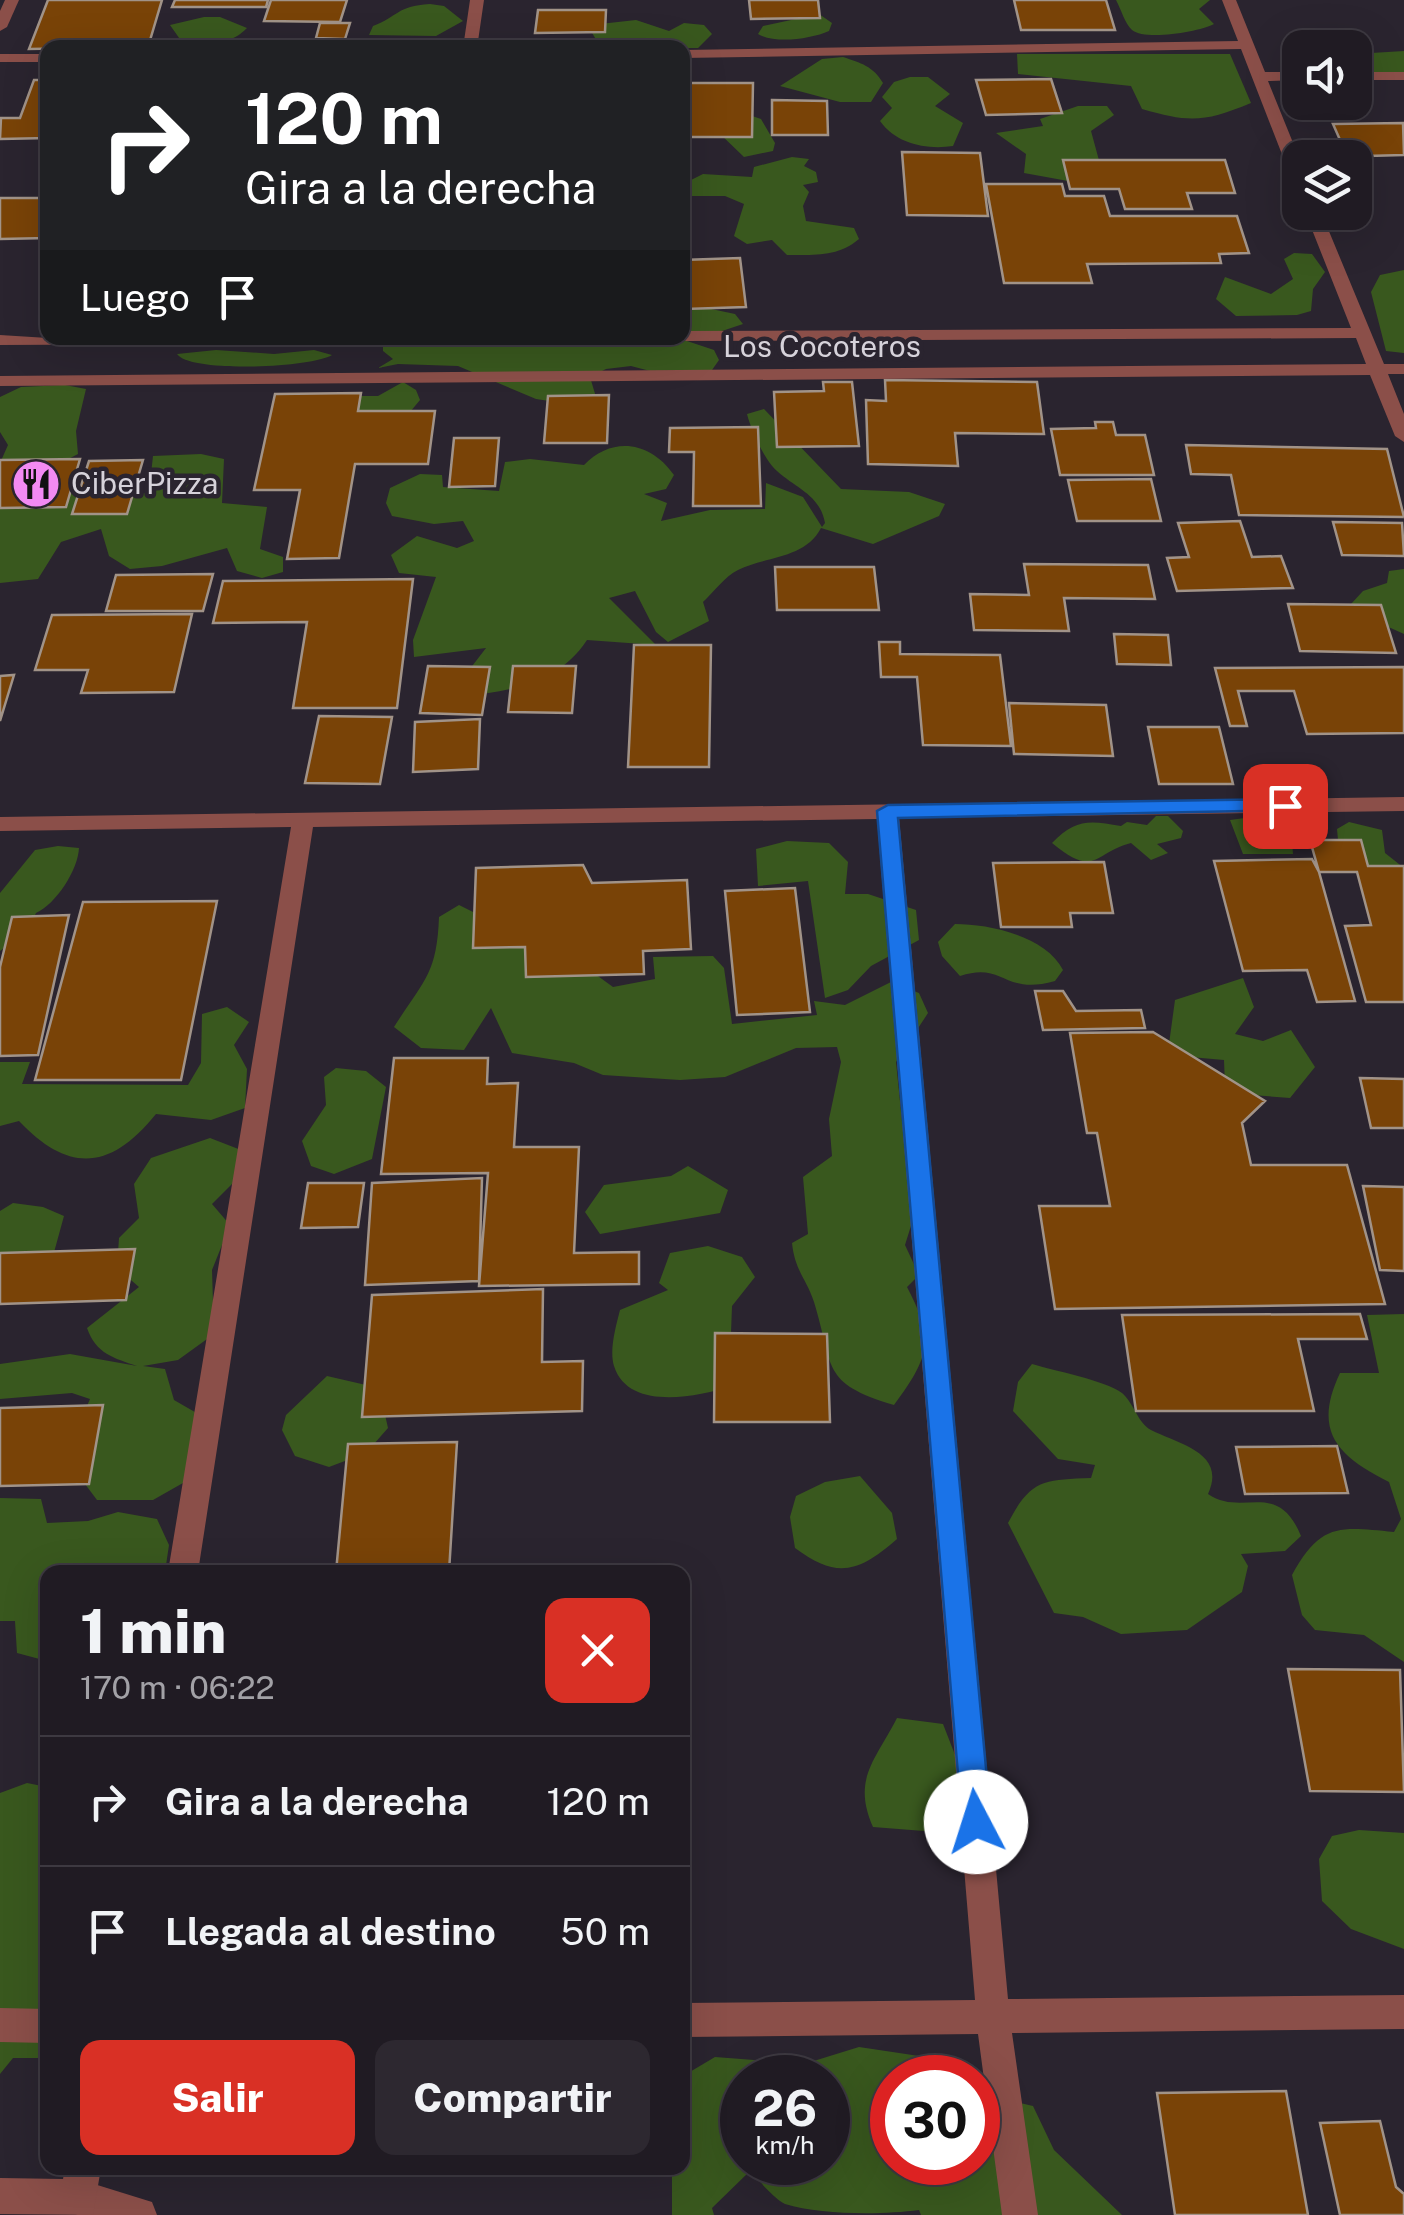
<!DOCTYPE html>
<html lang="es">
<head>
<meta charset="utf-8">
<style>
	body { margin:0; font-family:"Public Sans",sans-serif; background:#2d2830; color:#f1f3f6; height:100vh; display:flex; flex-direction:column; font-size:38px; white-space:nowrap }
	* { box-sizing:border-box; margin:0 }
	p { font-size:32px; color:#a2a1a6 }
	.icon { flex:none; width:55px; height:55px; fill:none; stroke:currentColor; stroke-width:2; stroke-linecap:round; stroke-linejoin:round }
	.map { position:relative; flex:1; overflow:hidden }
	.sheet { position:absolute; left:40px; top:1565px; width:650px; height:610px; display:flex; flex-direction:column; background:#201b23; border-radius:20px; box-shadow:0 10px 40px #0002,0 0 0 2px #3d3941 }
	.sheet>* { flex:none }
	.hud { position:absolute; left:40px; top:40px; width:650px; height:305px; border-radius:20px; box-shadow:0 10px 40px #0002,0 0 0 2px #3d3941; background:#202124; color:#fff; overflow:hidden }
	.buttons { position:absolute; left:1282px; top:30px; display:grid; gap:20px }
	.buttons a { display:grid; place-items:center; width:90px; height:90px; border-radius:20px; background:#201b23; box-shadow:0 10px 40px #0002,0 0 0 2px #3d3941; font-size:50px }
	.speed { position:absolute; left:720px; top:2055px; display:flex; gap:20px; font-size:50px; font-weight:700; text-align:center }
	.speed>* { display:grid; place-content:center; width:130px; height:130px; border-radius:50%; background:#201b23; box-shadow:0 10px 40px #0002,0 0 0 2px #3d3941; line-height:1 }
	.speed small { font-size:25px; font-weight:400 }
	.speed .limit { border:15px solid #d22; background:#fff; color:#111 }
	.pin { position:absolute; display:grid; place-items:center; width:85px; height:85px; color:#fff; margin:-42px; border-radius:20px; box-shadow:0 5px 15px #0006 }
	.me { position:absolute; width:110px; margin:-55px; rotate:355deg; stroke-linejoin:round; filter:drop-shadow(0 0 8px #0008) }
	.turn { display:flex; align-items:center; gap:35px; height:210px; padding:0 40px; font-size:45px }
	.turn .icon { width:130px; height:130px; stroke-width:2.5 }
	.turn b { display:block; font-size:70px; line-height:85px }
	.then { display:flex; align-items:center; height:95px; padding:0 40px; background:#0003; gap:20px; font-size:38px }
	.round { display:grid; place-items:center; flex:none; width:105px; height:105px; border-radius:20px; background:#2d2830 }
	.overview { display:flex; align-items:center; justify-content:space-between; height:170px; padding:0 40px }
	h1 { font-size:60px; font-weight:800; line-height:75px }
	.cta { display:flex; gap:20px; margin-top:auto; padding:20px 40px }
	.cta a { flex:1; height:115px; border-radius:20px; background:#d93025; color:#fff; font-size:40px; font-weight:800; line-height:115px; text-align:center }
	.cta a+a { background:#2d2830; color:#f1f3f6 }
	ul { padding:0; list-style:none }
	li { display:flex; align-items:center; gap:30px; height:130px; padding:0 40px; border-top:2px solid #3d3941 }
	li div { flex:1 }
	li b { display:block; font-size:38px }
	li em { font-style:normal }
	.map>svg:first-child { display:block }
</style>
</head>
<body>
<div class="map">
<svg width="1404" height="2215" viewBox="0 0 1404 2215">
	<rect width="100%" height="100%" fill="#2a242f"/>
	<!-- green -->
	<path fill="#39581e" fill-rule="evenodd" d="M1116,0H1210L1199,9L1214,24C1199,32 1145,41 1132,30C1125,24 1121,9 1116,0Z
		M430,4L444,6L463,21L436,36L369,35L373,26C398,17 396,6 430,4Z
		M819,14L832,23L829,31C811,39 775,44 758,34L763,26Z
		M204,17H220L247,28C231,45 206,46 184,45L170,25Z
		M636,20L669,31L684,23L704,25L712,34L698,48H601L591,31L600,24Z
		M1404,51V72L1355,74V54Z
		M1017,54H1230L1251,103C1205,122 1190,123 1142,109L1131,86L1018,74Z
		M843,57C861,63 873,66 883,83L871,102H840L780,86L822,59Z
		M910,77H928L950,94L935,106L963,123L953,146C927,150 896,144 880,121L892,108L882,97L894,82Z
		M1078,106H1107L1114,115L1091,131L1100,164L1068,181L1024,173L1026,154L996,133L1043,126L1040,119Z
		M749,115L761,119L775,143L773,151L744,157L717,131Z
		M792,157L809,159L804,166L816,172L818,182L803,185L809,192L803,206L806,221L854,228L859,239C838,257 814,255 787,255L772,240L747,244L734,236L744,204L725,196H683V184L703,174L752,177L754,167Z
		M1294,253L1312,254L1325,272L1313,289L1311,311L1297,315L1236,316L1216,299L1225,277L1271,294L1293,279L1284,259Z
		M1404,270V353L1386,351L1371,292L1380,275Z
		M683,303L735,314L743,324L716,333L683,332Z
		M395,338L681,339L714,350L719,360L712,370L650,371L631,366L606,369L590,377L596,397L556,402L536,399L458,366L398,364L378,368L393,359L383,351V341Z
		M216,350L274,354L314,350L332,355C311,368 189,373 177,354Z
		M403,382L416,390L420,400L405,418L353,419L357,396H378Z
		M65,385L86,389L76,431L78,454L51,468L0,463L8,445L0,432V397L21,387Z
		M764,409L841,489L909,492L945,504L939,516L873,544L821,528C805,559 766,556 738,570C725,576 713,593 703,602L709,621L668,642L656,632L635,591L609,598L656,645L587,640C560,682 512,691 467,696L466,674L486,648L414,657L413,640L436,577L399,573L391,555L417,536L457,548L474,541L463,521L434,524L392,516L386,503L390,488L420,474L442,475L443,487L499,491L505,462L530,459L584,465C613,435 651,442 674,475L666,489L644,494L667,503L661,521L710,510L765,509L766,483L803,497L822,527L825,523C820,495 797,489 777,471C765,461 751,430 747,414Z
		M201,454L224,459L222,503L267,507L260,549L283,557V572L262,578L237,571L227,548L162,566L130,569L109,556L101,529L61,542L38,579L0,583V486L52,480L117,499L149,492L153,456Z
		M1404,569V634L1362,615L1351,604L1363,591L1387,583L1389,571Z
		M1267,815L1280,818L1291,829L1293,854H1243L1230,820Z
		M1156,816H1168L1183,831L1181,838L1157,844L1168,853L1151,860L1131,843C1093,853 1096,879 1052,843C1075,819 1089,820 1121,826L1127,822L1147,825Z
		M1349,822L1382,830L1385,853L1404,868L1361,879L1357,849L1338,840L1337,829Z
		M787,841L829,843L848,862L845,894H868L916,910L919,940L871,966L848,990L825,998L808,881L758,886L756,849Z
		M58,846L79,848C78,870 56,904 36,913L27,931L0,951V893L35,850Z
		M459,905L591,971L613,987L655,979L653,957L713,956L724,968L732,1024L817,1015L814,1001L845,1005L891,982L919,993L928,1013L896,1062L902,1121L916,1143L914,1216L905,1245L919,1275L907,1287C935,1340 929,1358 894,1405C820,1383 834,1367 814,1302C806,1278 795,1271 792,1243L808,1234L803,1177L832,1156L829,1119L841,1062L837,1047L796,1048L725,1077L680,1080L603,1075L574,1063L512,1053L491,1008L464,1050L421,1048L394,1027C423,981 437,975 439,917Z
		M955,924C989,924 1046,936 1063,970L1055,981C1003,996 1004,961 960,976L942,956L938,942Z
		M1243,978L1254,1007L1235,1034L1263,1041L1291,1030L1315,1067L1290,1098L1239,1094L1225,1086L1224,1060L1190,1057L1169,1044L1175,1000Z
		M227,1007L249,1022L234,1045L247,1069L245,1108L211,1120L156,1114C111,1170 69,1174 19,1121L0,1126V1062H30L22,1084L188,1085L201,1063L202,1014Z
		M336,1068L366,1071L386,1087L372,1159L334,1174L311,1166L302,1141L326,1105L324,1077Z
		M210,1138L241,1150L243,1173L212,1204L230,1225L212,1270L214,1334L178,1360L143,1366L165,1369L174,1400L200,1415L190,1479L153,1500H97L70,1464L74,1436L90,1399L72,1393L0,1399V1364L70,1354L137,1366C114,1358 96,1354 87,1328L139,1287L117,1268L119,1238L139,1218L134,1184L151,1158Z
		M688,1166L728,1190L720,1213L600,1234L585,1212L604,1185L671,1176Z
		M13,1203L43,1207L64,1216L53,1256L0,1270V1211Z
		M708,1246L742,1257L755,1277L732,1306L729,1387C696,1397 628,1411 614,1366C609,1350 616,1326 620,1310L668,1290L659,1283L670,1253Z
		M1404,1314V1662L1364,1635L1315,1630L1302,1615L1292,1575C1321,1522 1340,1527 1394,1532L1401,1519L1389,1482C1338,1456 1312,1432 1340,1373H1379L1367,1315Z
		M1032,1364C1055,1371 1104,1380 1122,1393C1134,1403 1137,1422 1151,1430C1179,1444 1227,1453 1208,1494C1243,1518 1277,1478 1301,1536L1285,1551L1241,1554L1248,1566L1242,1592L1187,1630L1121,1634L1083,1617L1054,1613L1008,1523C1031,1479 1043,1480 1091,1478L1095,1465L1058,1459L1013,1411L1018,1382Z
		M327,1376L379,1388L388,1428L366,1453L329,1467L295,1456L282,1430L286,1415Z
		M860,1476L892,1513L897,1539C858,1573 837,1579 795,1548L790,1517L796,1496L825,1482Z
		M0,1498L41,1499L47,1523L88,1521L118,1512L157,1519L169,1545L165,1572H48L47,1661L17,1653L15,1621H0Z
		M897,1718L943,1724L964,1778L962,1834L873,1827C852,1779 875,1761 897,1718Z
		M27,1783L47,1787V2058H13L0,2074V1793Z
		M1359,1830L1404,1833V1949L1351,1929L1322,1901L1319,1859L1332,1836Z
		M859,2047L966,2063L973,2077L892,2078V2162H978V2088L981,2094L1033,2106L1054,2150L1122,2215H921L919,2210C882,2215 820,2215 785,2204C772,2197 760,2181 750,2171L712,2208L714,2215H672V2168H682L683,2076L715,2057L804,2064ZM742,2078H828V2162H742Z"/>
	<!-- building -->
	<path fill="#794307" stroke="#a19388" stroke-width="2.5" d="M48,0H162L148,47L29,49Z
		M175,0H268L266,7H172Z
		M271,0H347L340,22L264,21Z
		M749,0H818L820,18L751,19Z
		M1014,0H1106L1115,30H1021Z
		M538,10H606L605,32L535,33Z
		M320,23H350L345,39L316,38Z
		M1051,79L1062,113L986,115L976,80Z
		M34,80H48V138L0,139L1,118H20Z
		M686,83H753L752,137H683Z
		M772,100L827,101L828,135H772Z
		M1403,123L1404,155L1367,156L1371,167H1355V158H1348L1333,124Z
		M902,152L980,153L988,216L907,215Z
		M1063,160H1225L1235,193H1187L1192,209H1125L1119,189H1070Z
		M986,184H1062L1065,196H1104L1110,216H1237L1249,253L1219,254L1221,263L1087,264L1092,283H1004Z
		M0,198H48V238L0,239Z
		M740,258L746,307L685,309L682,260Z
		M885,380L1037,382L1044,434L955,433L958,466L868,464L866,400L886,401Z
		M823,382H852L859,446L777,447L774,392L824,391Z
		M361,393L358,411H435L428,464H355L339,558L287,559L300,490H254L275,394Z
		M609,395L607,443H544L548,396Z
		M1095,422H1113L1116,435H1145L1154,475H1060L1051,429L1096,428Z
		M758,427L761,506H693L694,452H669L670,428Z
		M454,438H499L495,486L449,487Z
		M1186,445L1387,449L1404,517L1239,515L1231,475L1191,474Z
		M80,459L66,507L0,508V460Z
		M143,460L127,514H72L89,461Z
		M1151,479L1161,521H1077L1068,480Z
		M1240,521L1252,557L1281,556L1293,588L1177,591L1167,558L1189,557L1178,523Z
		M1333,522L1402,523L1404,556L1342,555Z
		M1024,564L1148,565L1155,599L1064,598L1069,631L974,630L970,594L1029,595Z
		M775,567H874L879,610H777Z
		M213,574L203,611H106L116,575Z
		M413,579L397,708H293L307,622L213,623L223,581Z
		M1288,604L1381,605L1396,653L1300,651Z
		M192,614L174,692L81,693L88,670H35L52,615Z
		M1114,634L1168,635L1171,665L1117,664Z
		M879,642H900V654L1000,655L1011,746L923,745L917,677H881Z
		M634,645H711L709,767H628Z
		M428,666L490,667L482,715L420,713Z
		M513,666H576L572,713L508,712Z
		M1404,667V733L1307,734L1294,691H1238L1247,726H1230L1215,668Z
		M14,675L0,721V676Z
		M1009,703L1106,705L1113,756L1014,754Z
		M319,716L392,717L380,784L305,783Z
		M480,719L478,769L413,772L415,722Z
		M1148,727H1219L1233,784H1159Z
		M1310,840H1361L1368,866H1404V1002H1366L1345,926L1371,925L1357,872H1319Z
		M1312,859L1319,872L1355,1001L1317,1002L1307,970L1243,971L1214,861Z
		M1104,862L1113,913H1070L1072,927H1001L993,863Z
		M583,865L592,883L687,880L691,949L643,951L644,974L526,977L525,947L473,948L476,868Z
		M795,888L810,1012L737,1015L725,891Z
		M217,901L181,1080H35L83,902Z
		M69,915L38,1055L0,1056V967L12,917Z
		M1035,991H1063L1076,1011L1141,1010L1145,1028L1043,1030Z
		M1153,1032L1265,1101L1242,1123L1251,1165H1347L1385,1304L1055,1309L1039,1206H1110L1097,1133H1087L1070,1033Z
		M394,1058H488L487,1084L518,1083L514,1147H579L574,1253L639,1252V1284L479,1286L488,1173L381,1174Z
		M1360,1078L1404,1079V1128H1371Z
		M482,1178L479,1281L365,1285L372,1183Z
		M308,1183H364L358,1227L301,1228Z
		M1363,1186L1404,1187V1271L1380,1270Z
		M135,1249L126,1300L0,1304V1253Z
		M543,1289L542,1362L583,1361L582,1411L362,1417L372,1295Z
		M1360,1314L1367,1339H1298L1314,1411H1136L1122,1315Z
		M715,1333L827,1334L830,1422H714Z
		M103,1405L89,1484L0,1486V1408Z
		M457,1442L449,1572H336L348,1444Z
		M1337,1446L1348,1493L1245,1494L1236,1447Z
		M1288,1669L1400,1670L1404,1792L1310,1791Z
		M1286,2091L1308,2215H1175L1157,2093Z
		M1380,2121L1396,2187L1404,2194V2215H1340L1320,2123Z"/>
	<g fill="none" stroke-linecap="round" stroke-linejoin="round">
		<!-- service -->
		<path fill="#8b4f49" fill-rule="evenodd" d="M78,2179L152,2202L157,2215H78L65,2210L60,2197L65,2184Z"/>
		<!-- minor -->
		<path fill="#8b4f49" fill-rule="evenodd" d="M470,0H484L477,48H463Z
			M1222,0H1236L1265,72H1300V80L1268,81L1300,160V185L1292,180L1241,49L682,58V50L1238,41Z
			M0,54H48V62H0Z
			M1355,72H1404V80H1355Z
			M1305,212H1321L1384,364H1404V374H1388L1404,414V442L1395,436L1370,375L0,386V376L1366,364L1356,338L682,341L674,338H682V331L1351,328Z
			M0,335L48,338H446L437,343L0,345Z
			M1404,797V811L899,818L1008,1999L1404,1995V2029L1012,2033L1038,2215H1002L978,2034L682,2037V2003L975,2000L877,819L313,827L198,1572H168L291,827L0,831V817Z
			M0,2008L48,2009V2043L0,2042Z
			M65,2168H101L93,2215L0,2214V2178L63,2179Z"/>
		<!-- tertiary -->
		<path fill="#8b4f49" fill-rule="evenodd" d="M5,0H19L7,27L0,31V11Z"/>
	</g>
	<!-- route -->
	<path fill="#1a73e8" stroke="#114b97" stroke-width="2.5" d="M1285,799L1292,801V810L898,818L991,1822L987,1832L976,1836L966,1832L962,1822L877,811L888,805Z"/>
	<!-- icons -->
	<defs>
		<g id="restaurant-disc" transform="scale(2.5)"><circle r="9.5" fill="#f28af3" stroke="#2a242f"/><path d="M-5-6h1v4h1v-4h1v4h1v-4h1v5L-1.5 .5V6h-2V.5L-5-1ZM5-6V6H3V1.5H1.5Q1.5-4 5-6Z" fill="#111"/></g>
	</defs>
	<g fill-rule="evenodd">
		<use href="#restaurant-disc" x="36" y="484"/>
	</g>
	<g text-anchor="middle" stroke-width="9" stroke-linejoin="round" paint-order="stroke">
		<!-- far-street labels -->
		<g font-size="30" fill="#d6d2da" stroke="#2a242f">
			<text x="822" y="357">Los Cocoteros</text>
		</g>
		<!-- far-poi labels -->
		<g font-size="30" fill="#d6d2da" stroke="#2a242f" text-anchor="start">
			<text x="71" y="494">CiberPizza</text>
		</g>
	</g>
</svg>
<div class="buttons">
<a><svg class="icon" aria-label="sound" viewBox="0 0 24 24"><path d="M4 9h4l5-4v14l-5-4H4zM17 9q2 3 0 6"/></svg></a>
<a><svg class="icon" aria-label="layers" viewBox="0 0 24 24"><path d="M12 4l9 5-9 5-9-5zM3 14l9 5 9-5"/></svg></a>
</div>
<div class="speed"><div>26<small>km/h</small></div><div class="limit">30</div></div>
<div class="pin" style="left:1285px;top:806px;background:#d93025"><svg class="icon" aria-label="arrive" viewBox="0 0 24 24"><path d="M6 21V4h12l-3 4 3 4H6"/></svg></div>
<svg class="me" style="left:976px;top:1822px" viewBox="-20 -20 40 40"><circle r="19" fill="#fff"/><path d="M0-13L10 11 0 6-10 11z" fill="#1a73e8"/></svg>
<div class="hud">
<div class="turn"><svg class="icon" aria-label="right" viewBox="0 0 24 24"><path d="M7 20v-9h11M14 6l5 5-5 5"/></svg><div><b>120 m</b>Gira a la derecha</div></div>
<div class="then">Luego<svg class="icon" aria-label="arrive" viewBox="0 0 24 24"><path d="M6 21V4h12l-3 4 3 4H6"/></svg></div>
</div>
<section class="sheet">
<div class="overview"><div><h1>1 min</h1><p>170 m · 06:22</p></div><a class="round" style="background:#d93025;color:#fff"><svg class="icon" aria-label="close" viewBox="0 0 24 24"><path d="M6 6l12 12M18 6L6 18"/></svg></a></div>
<ul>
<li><svg class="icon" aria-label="right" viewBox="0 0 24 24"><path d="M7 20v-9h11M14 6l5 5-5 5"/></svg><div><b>Gira a la derecha</b></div><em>120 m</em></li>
<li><svg class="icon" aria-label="arrive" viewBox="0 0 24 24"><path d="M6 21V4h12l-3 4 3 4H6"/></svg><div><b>Llegada al destino</b></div><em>50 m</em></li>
</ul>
<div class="cta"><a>Salir</a><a>Compartir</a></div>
</section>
</div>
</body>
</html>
